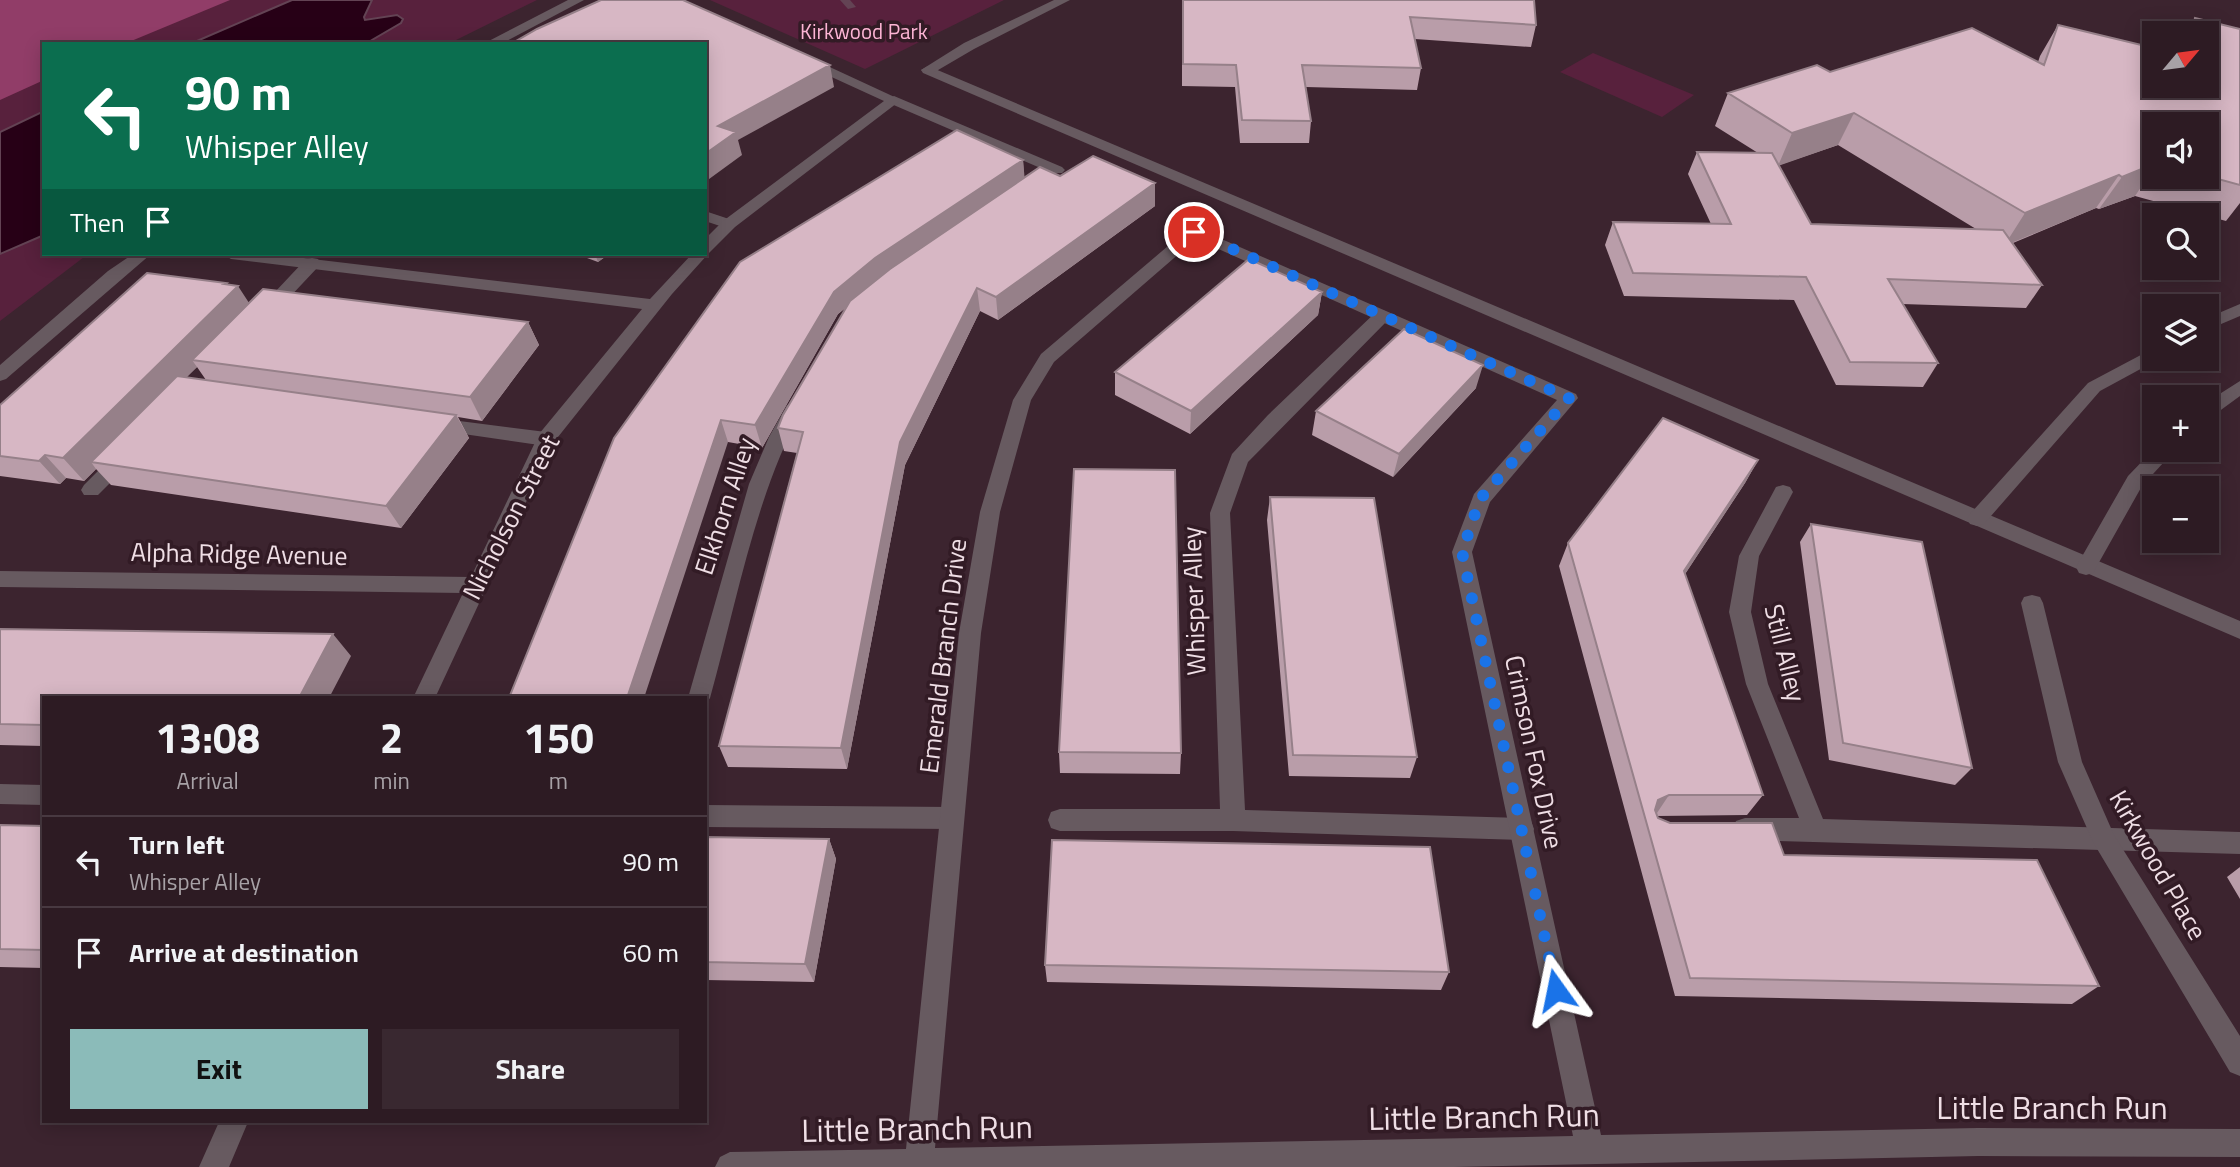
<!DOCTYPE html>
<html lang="en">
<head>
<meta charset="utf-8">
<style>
	body { margin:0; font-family:"Titillium Web",sans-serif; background:#392830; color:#f1f3f6; height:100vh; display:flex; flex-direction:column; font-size:26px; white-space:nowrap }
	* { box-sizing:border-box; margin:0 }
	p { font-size:23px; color:#a7a1a6 }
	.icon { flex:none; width:38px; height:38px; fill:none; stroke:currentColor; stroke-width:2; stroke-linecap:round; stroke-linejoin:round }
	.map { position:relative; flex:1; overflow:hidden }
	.side { position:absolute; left:42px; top:696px; width:665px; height:427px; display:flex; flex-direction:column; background:#2d1b23; border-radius:0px; box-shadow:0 4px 18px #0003,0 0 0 2px #483941 }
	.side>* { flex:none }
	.banner { position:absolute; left:42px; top:42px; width:665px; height:214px; border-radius:0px; box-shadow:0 4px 18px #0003,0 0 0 2px #483941; background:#0b6e4f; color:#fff; overflow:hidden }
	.needle { width:46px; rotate:61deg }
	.tools { position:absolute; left:2142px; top:21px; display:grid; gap:14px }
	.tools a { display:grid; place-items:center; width:77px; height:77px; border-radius:0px; background:#2d1b23; box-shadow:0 4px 18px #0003,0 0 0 2px #483941; font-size:35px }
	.pin { position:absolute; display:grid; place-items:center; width:60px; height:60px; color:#fff; margin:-30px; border:4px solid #fff; border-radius:50%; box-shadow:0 2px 7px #0007 }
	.me { position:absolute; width:77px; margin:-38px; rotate:348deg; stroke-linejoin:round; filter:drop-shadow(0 0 5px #0008) }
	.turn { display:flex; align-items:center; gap:24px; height:147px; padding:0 28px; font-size:32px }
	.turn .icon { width:91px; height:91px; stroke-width:2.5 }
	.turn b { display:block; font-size:49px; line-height:60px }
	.then { display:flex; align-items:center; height:66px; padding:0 28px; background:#0003; gap:14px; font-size:26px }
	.eta { display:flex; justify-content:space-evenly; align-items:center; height:119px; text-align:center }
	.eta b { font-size:42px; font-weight:700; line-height:49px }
	.cta { display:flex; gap:14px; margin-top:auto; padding:14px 28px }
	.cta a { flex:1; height:80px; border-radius:0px; background:#8bbbb9; color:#111; font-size:28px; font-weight:700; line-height:80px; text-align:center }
	.cta a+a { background:#392830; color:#f1f3f6 }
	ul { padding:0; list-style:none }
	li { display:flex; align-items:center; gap:21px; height:91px; padding:0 28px; border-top:2px solid #483941 }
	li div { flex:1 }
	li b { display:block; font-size:26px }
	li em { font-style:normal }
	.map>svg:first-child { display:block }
</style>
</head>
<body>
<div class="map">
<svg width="2240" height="1167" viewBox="0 0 2240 1167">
	<rect width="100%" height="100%" fill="#3c242f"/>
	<!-- green -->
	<path fill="#58213d" d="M0,0H537L448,44H44V254H88L0,321Z
		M710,0H1004L865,69Z
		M1593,53L1694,95L1662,117L1560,72Z"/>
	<!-- forest -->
	<path fill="#913d68" d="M0,0H230L124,44H44V80L0,100Z"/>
	<!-- water -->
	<path fill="#270016" stroke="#634354" stroke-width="2" d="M292,0H372L364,17L365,20L397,15L403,19L401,23L365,44H190Z
		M44,111V235L0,254V132Z"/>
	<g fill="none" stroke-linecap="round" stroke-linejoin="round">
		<!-- stream -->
		<path fill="#634354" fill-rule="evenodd" d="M840,0H850L856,7L848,9Z"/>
		<!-- lane -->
		<path fill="#675a60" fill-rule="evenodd" d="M928,66L2240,621V639L923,73L921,70Z
			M894,96L1062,167L1065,170L1062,173H1052L889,103L887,100Z
			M705,211L735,221L737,224L729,229L705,221Z
			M312,258L318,259L320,263L318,267L271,317H259L256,313L259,309L306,259Z
			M1383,310L1392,315L1389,319L1248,462L1230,513L1245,810L1522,818L1531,821L1534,829L1531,837L1522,840L1233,831H1060L1051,828L1048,820L1051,812L1060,809H1220L1210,513L1232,454L1268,415L1377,311Z
			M794,403L801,405L803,409C756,492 736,605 710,698L705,705V698H688L749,484L769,437L787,405Z
			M436,418L546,432L553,434L555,439L553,444L546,446L429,429L427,424L429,419Z
			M123,451L130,453L133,458L130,463L98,495H84L81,490L84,485L116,453Z
			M1783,485L1790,487L1793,492L1759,556L1751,612L1768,684L1823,819L2240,832V854L1745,840L1736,837L1733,829L1736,821L1745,818H1799L1746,684L1729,612L1739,556L1776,487Z
			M0,784L44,785V805L0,804Z
			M705,805L952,807L961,810L964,818L961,826L952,829L705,827Z"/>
		<!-- street -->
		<path fill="#675a60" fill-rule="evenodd" d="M568,0H584L501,44H483Z
			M1054,0H1070L974,49L933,73L928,74L921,70L964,43Z
			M806,56L901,100L735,227L709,253L672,294L554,442L435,698H413L463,593L0,587V571L471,577L539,434L642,309L231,259L223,254H270L650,299L692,254H705V239L723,221L884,101L801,63V57Z
			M1194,227L1576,394L1578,398L1490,502L1472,552L1601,1135L1978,1128L2240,1129V1157L1978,1156L1454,1167H715L720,1157L730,1152L906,1149L959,633L980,512L1013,400L1041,354L1188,229ZM1196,239L1557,400L1474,494L1452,552L1573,1136L935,1148L981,633L1000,512L1031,400L1054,362Z
			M133,254H151L6,379L0,381V365L108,271Z
			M2240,304V316L2207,330V318Z
			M2154,348V359H2159L2100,391L1984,524L1977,526L1970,524L1967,519L1970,514L2088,383Z
			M2240,381V396L2214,415L2207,417V402Z
			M2154,449L2175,450L2142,486L2093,573L2086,575L2079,573L2076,567L2128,476Z
			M2032,595L2040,597L2043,603L2082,762L2114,835L2240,1036V1076L2230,1072L2093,842L2058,762L2021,603L2024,597Z
			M219,1122H248L229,1167H199Z"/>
	</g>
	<!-- wall -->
	<path fill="#b99da9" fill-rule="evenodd" d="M1182,0H1534L1536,25L1531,47L1415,39L1421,68L1417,90L1306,87L1311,121L1309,143H1240L1235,87L1182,86Z
		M2195,18L2240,29V203L2226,221L2135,196L2099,209L2096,208L2013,243L2042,285L2026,308L1902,304L1938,363L1923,387L1836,385L1794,300L1624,296L1605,245L1613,222L1711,224L1688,174L1697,152L1758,153L1715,126L1728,93L1830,72L2038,62L2040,56L2058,25L2207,86V33H2185ZM2154,124H2207V177H2154ZM1838,145L1976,229L1811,224L1779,165Z
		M1023,160L1024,178L1060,176L1155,183V206L998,320L980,311L905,465L847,769L728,767L719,746L797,453L784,451L778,428L848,306L838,314L762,448L728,442L614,438Z
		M576,254H609L598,262Z
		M227,285L249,303L528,322L539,345L482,421L458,417L469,438L401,528L111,485L96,469L84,481L66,478L60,484L0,476V405ZM197,367L206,380L186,377Z
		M1322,292L1318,315L1190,434L1115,395V372Z
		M1476,388L1393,477L1312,435L1316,411Z
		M1758,460L1745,483L1685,574L1763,795L1747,815L1657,816L1658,818L1670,823L1784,855L2099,986L2072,1004L1675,996L1559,566L1568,543Z
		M1270,497L1417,757L1410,778L1289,776L1267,520Z
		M1811,524L1972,768L1955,785L1829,760L1800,542Z
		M0,629L351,656L44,698V746L0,745Z
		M1059,752L1181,753L1180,774L1060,773Z
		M0,825L44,826V968L0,967Z
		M705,837L829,839L836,859L814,982L705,980Z
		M2240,867V899L2227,877Z
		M1045,965L1449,972L1441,990L1047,982Z"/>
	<!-- shaded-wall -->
	<path fill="#968089" d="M830,65L834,87L738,140L742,155L705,182V154L718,126Z
		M1854,113L1838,145L1778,166L1792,133Z
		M1023,160L1025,182L879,280L838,314L762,448L755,425L834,292L875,258Z
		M2154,164V168L2135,196L2099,209L2122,177Z
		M2119,175L2096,208L2004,246L2025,213Z
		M1155,183V206L998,320L996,297Z
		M595,254H609L598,262Z
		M226,283L232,292L238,286L253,309L192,360L197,367L101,464L91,462L96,469L84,481L63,458Z
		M977,288L980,311L905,465L847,769L841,748L900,442Z
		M1322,292L1318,315L1190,434L1191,411Z
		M528,322L539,345L482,421L470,397Z
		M1483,365L1476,388L1393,477L1399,454Z
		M456,415L469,438L401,528L386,506Z
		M721,420L728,442L644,698H627Z
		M45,455L66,478L60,484L39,461Z
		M1758,460L1745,483L1672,594L1684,571Z
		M333,634L351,656L329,698H299Z
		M1669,795L1655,816L1645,820L1658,800Z
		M829,839L836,859L814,982L805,964Z"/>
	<!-- building -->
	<path fill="#d7b7c4" stroke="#968089" stroke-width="2" d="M601,0H683L830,65L718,126L736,132L705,154V44H511L537,29Z
		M1183,0H1534L1536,25L1410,17L1421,68L1302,65L1311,121L1242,120L1236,65L1183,64Z
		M2195,18L2240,29V185L2207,176V124H2154V164L2122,177L2119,175L2025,213L1854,113L1792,133L1728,93L1817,65L1830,72L1972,28L2044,65L2058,25L2154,48V86H2207V33H2192Z
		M957,130L1023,160L875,258L834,292L755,425L721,420L627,698H509L614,438L740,262Z
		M1697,152L1772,153L1811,224L2003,230L2042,285L1888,279L1938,363L1850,362L1806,277L1633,273L1613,222L1731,224Z
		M1093,156L1155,183L996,297L977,288L900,442L841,748L719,746L803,432L778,428L783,415L850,301L890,269L1040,167L1060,176Z
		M1249,259L1322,292L1191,411L1115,372Z
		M147,273L226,283L224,284L238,286L63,458L45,455L39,461L0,456V405Z
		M263,289L528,322L470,397L192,360Z
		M1404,329L1483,365L1399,454L1316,411Z
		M177,376L456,415L386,506L91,462Z
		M1663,418L1758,460L1684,571L1763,795H1669L1658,800L1655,810L1658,818L1670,823H1772L1784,855L2037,860L2099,986L1690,978L1568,543Z
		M1074,469L1175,470L1181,753L1059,752Z
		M1270,497L1374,498L1417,757L1293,755Z
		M1811,524L1922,542L1972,768L1843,743Z
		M0,629L333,634L299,698H44V725L0,724Z
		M0,825L44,826V950L0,949Z
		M705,837L829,839L805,964L705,962Z
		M1052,840L1430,847L1449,972L1045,965Z"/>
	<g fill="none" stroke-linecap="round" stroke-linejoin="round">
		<!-- route -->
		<path stroke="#1a73e8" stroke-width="12" stroke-dasharray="0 21.6" d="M1194,232L1569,398L1480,499L1462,552L1556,990"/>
	</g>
	<g text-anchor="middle" stroke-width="7" stroke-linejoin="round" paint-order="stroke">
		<!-- far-park labels -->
		<g font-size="21" fill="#fcb4d4" stroke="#321b25">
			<text x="864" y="39">Kirkwood Park</text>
		</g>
		<!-- street labels -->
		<g font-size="26" fill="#efdee5" stroke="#321b25">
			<text transform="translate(725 506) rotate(-72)" y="9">Elkhorn Alley</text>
			<text transform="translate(511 517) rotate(-63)" y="9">Nicholson Street</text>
			<text transform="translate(239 554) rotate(1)" y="9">Alpha Ridge Avenue</text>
			<text transform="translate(1194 601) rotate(-92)" y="9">Whisper Alley</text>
			<text transform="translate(1785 653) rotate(76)" y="9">Still Alley</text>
			<text transform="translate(943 656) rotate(-83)" y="9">Emerald Branch Drive</text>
			<text transform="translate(1534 752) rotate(78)" y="9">Crimson Fox Drive</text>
			<text transform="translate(2158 865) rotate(60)" y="9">Kirkwood Place</text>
		</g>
		<!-- near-street labels -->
		<g font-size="32" fill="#efdee5" stroke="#321b25">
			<text x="2052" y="1119">Little Branch Run</text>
			<text transform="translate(1484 1117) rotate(-1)" y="11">Little Branch Run</text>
			<text transform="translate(917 1129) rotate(-1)" y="11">Little Branch Run</text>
		</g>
	</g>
</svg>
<div class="tools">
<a><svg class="needle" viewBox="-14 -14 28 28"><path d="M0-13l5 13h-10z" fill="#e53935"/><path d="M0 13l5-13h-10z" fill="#a7a1a6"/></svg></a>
<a><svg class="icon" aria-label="sound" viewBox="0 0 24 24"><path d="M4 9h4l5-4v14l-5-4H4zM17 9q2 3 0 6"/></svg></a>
<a><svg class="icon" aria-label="search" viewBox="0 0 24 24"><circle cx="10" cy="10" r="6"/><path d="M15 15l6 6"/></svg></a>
<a><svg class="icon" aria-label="layers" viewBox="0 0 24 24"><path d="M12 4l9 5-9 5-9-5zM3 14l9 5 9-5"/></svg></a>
<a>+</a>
<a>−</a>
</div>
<div class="pin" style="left:1194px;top:232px;background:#d93025"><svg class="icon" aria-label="arrive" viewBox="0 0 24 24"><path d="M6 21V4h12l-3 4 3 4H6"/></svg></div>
<svg class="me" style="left:1556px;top:990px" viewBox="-20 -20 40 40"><path d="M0-17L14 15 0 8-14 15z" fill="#1a73e8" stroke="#fff" stroke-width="4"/></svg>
<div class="banner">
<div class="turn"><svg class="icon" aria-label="left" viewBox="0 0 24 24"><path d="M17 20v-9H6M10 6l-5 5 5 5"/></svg><div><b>90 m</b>Whisper Alley</div></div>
<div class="then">Then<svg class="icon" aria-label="arrive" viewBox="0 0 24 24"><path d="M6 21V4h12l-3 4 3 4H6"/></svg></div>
</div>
<section class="side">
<div class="eta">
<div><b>13:08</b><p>Arrival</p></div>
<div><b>2</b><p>min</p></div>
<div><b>150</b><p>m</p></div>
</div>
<ul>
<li><svg class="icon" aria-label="left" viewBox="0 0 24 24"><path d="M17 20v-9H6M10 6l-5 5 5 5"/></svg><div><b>Turn left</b><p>Whisper Alley</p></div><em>90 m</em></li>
<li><svg class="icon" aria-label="arrive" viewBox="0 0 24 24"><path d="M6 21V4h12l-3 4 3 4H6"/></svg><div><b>Arrive at destination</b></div><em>60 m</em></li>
</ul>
<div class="cta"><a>Exit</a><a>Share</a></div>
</section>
</div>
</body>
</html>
